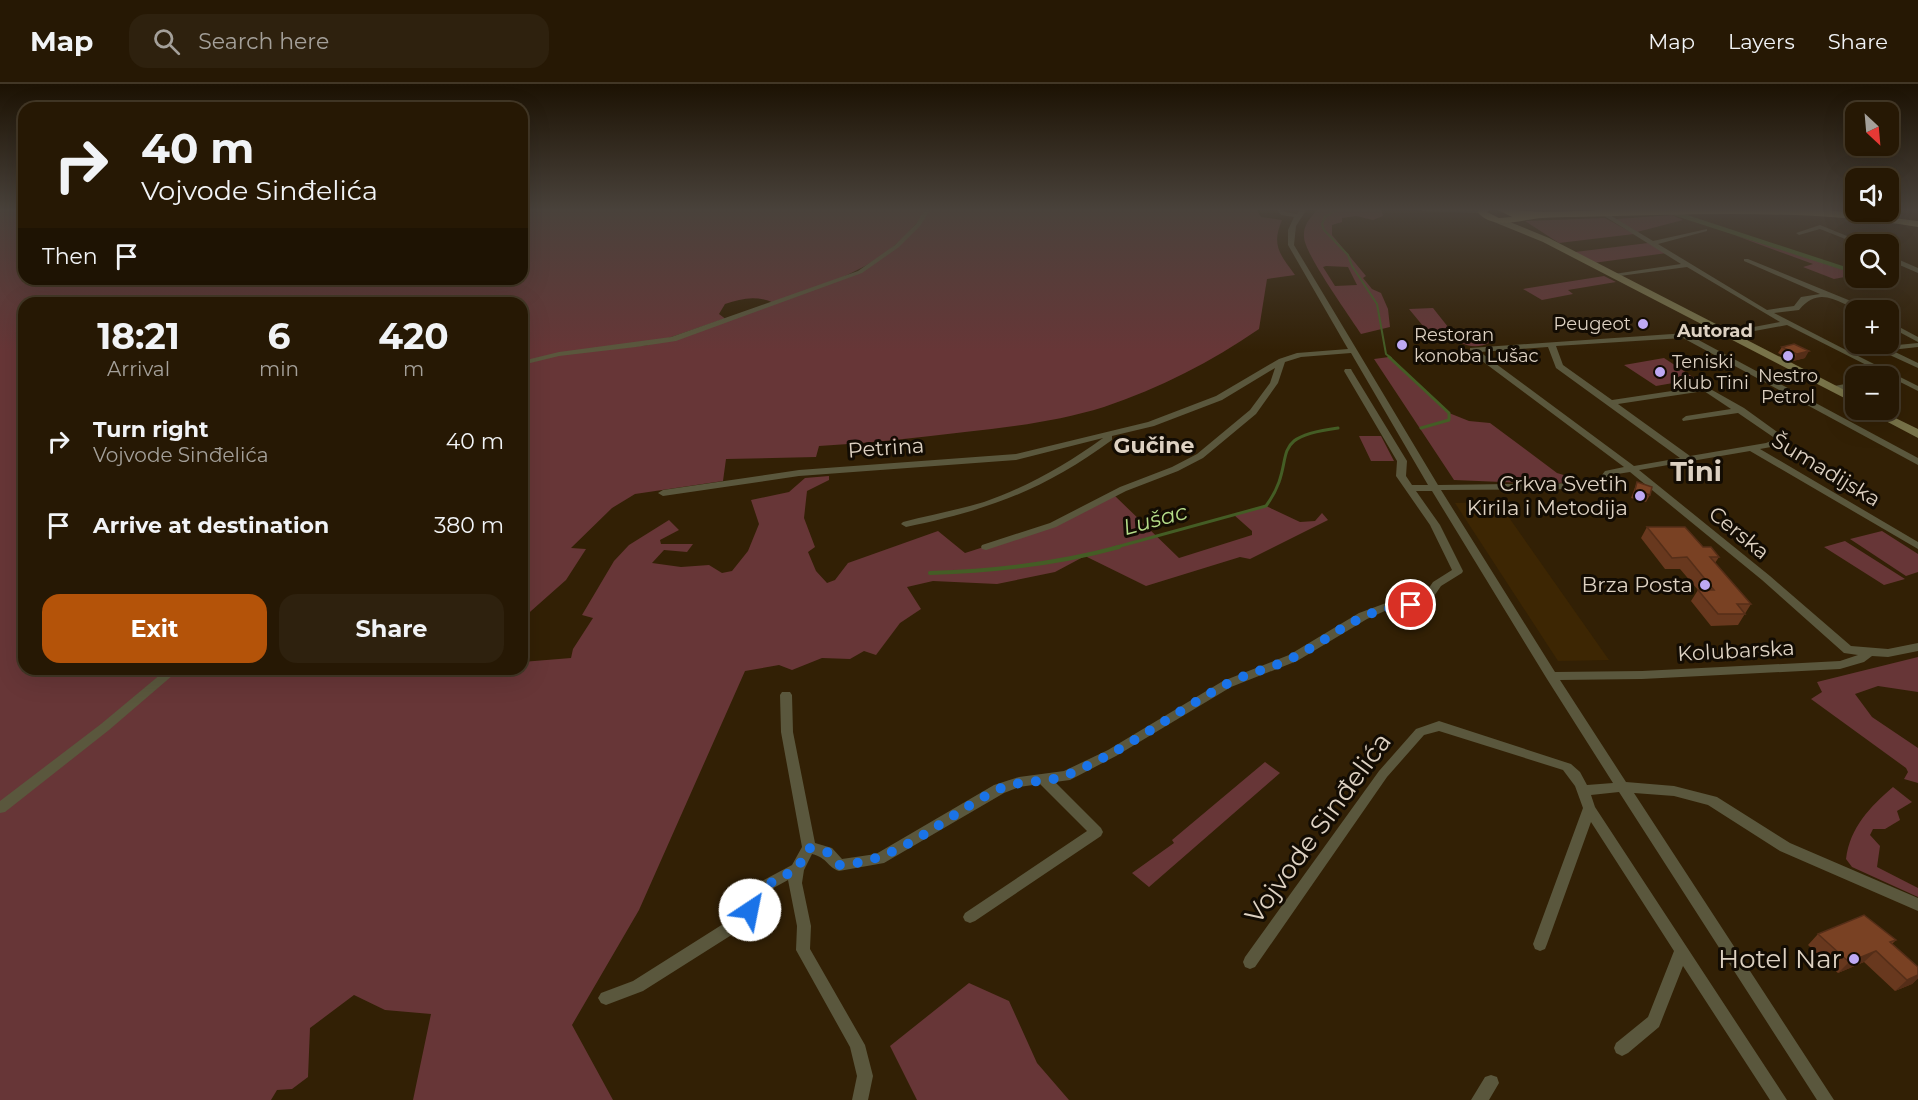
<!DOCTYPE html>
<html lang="en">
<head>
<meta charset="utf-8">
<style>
	body { margin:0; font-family:Montserrat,sans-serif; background:#2e210e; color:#f1f3f6; height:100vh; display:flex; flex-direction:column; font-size:22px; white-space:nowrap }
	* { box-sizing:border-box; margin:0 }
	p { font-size:20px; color:#a4a09a }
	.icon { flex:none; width:33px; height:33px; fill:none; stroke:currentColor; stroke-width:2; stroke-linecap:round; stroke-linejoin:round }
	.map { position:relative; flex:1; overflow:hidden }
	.details { position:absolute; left:18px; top:213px; width:510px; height:378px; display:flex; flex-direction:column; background:#261804; border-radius:18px; box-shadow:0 6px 24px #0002,0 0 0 2px #423726 }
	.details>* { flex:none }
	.guide { position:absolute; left:18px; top:18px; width:510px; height:183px; border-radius:18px; box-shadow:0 6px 24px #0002,0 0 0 2px #423726; background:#261804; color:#f1f3f6; overflow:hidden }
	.needle { width:39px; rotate:154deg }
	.tools { position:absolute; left:1845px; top:18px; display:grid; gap:12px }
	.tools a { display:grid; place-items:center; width:54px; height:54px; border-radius:12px; background:#261804; box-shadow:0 6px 24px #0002,0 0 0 2px #423726; font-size:30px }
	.pin { position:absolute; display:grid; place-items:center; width:51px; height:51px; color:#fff; margin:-26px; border:3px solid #fff; border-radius:50%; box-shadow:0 2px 6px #0007 }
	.me { position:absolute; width:66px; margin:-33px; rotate:34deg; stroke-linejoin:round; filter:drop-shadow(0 0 4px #0008) }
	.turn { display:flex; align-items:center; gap:21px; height:126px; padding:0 24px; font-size:27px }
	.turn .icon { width:78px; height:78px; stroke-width:2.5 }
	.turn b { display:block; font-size:42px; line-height:51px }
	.then { display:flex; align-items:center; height:57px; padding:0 24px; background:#0003; gap:12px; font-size:22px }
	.eta { display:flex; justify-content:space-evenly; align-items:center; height:102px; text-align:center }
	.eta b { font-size:36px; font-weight:700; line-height:42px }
	.primary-button { display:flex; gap:12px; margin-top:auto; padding:12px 24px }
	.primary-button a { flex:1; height:69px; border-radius:18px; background:#b45309; color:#fff; font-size:24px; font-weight:700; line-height:69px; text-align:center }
	.primary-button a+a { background:#2e210e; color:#f1f3f6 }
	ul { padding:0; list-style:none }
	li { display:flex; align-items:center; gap:18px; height:84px; padding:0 24px }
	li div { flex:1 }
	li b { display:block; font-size:22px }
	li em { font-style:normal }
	header { display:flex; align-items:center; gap:36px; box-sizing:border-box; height:84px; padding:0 30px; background:#261804; border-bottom:2px solid #423726 }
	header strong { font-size:28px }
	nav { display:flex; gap:33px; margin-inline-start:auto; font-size:21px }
	.search { width:420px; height:54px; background:#2e210e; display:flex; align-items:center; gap:15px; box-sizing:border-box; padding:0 21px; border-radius:18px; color:#a4a09a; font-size:22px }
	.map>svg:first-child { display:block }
</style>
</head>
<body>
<header>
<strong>Map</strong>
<div class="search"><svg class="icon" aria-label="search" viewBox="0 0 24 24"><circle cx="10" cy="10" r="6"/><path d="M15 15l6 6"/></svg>Search here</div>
<nav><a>Map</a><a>Layers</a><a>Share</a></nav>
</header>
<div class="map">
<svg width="1918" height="1016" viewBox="0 0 1918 1016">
	<rect width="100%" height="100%" fill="#322005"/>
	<!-- built -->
	<path fill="#3d2603" d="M1498,418L1609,576L1558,577L1455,419Z"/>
	<!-- green -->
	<path fill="#673637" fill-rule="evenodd" d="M0,125H24V195H522V125H927C888,183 836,196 774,219C757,211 742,214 725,220L719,230L727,236L673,254L557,270L522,278V219H24V585H172L0,722Z
		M929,125H1256L1261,133L1282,136C1271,162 1280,170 1295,191L1267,195L1259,245C1211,278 1160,304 1104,323C1059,337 1012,343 965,348C916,354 868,359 819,362L816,373L726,375L723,397L635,410L612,424L571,464L586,465L566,496L522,535V279L557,271L648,261L861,188L898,162L918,141Z
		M1318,125H1381L1383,132L1373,136L1356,132L1342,134V138L1332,141V151L1366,192L1363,194L1372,205L1381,209L1388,225L1390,243L1361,250C1350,233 1304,169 1304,153C1303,141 1310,134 1318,125ZM1326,182L1348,183L1357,201L1335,202L1323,183Z
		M1672,131L1683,136L1637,148L1616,135Z
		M1605,134L1634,150L1559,159L1525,137Z
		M1734,151L1830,180L1855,191L1834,195L1803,183L1813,180Z
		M1648,159L1667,169L1593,179L1575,168Z
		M1604,192L1616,198L1568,206L1573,210L1542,216L1523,205Z
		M1433,224L1452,248L1481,247L1491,258C1474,267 1459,261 1449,248H1428L1409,225Z
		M1389,273L1449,329L1469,337L1490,339L1557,389L1580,396L1552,400L1454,396L1374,275Z
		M1664,274L1696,295L1656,302L1624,281Z
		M1359,352H1381L1394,377H1371Z
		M829,392V396L807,407L804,434L815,463L808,468L816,487L827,499L835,496L848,479L938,447L965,469L1052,441L1114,411L1179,474L1252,451V447L1234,431L1266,422L1300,438L1315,437L1322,429L1328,436L1250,475L1240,473L1146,502L1085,472L1055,488L997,500L933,497L907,503L921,525L900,539L876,571L864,567L850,575L822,574L792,586L779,581L745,587L639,826L572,941L613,1016H413L431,930L385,926L354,911L310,944L308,993L292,1005L277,1006L271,1016H0V725L176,585H522V578L571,574L573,565L593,534L582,531L614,477L629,461L669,436L679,446L660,456L661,460H693L687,468L664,466L652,479L681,483L709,481L722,489L732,487L748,467L759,440L751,416L789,408L805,394Z
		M1882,447L1918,470V488L1906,492L1850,455Z
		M1845,457L1905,495L1884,501L1824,463Z
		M1918,573V608L1878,602L1855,610L1872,633L1918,664V699L1904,695L1908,688L1906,684L1811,615L1822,608L1817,598Z
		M1265,678L1280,689L1149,803L1132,789L1174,759L1172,756Z
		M1893,703L1912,718L1897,727L1900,736L1885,745H1873L1870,751L1880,762L1877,783L1918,804V813L1852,783L1846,775C1850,743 1870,723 1893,703Z
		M969,899L1009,917L1037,979L1069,1016H917L890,962Z"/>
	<!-- water -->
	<path fill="#445d25" d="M1654,125H1669L1855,186V190Z"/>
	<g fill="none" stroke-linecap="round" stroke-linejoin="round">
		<!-- stream-far2 -->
		<path stroke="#445d25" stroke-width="2" d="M1337,125L1325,133L1322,140L1324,146L1348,171L1352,182L1377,220L1386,270L1391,274"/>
		<!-- stream-far1 -->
		<path stroke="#445d25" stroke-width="3" d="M1389,273L1449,329V336L1421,344
			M1113,464L1266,422C1301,374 1261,354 1338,344"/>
		<!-- stream -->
		<path stroke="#445d25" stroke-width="4" d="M930,489C994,487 1057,480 1119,463"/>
		<!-- street -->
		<path fill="#5a573d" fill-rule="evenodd" d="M925,125H931L920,142L899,163L862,189L676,257L636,263L559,272L522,281V277L559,268L671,253L858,187L895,161L916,140Z
			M1276,125H1282L1285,128L1297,130L1301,125H1307L1296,142L1294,161L1438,401L1589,399L1599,395L1605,387L1624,383L1470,268V264L1701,248L1722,249L1780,238L1687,183L1612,193L1611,192L1614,190L1681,180L1593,125H1600L1653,157L1707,145V147L1658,160L1767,226L1794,222L1801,213L1820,210L1744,177V175H1748L1868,224V226C1841,226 1824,197 1799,226L1774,229L1846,266L1918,259V263L1891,266L1918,279V284L1881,267L1854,270L1918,302V307L1787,241L1722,253H1693L1918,374V381L1683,254L1556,262L1563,281L1612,316L1705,302L1744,324L1787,355L1771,363L1760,365L1918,458V465L1750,367L1639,386L1770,492L1851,562L1888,565L1918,559V567L1888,573L1872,572L1864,578L1840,585L1642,595L1560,596L1626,698L1674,702L1717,713L1790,759L1918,814V827L1780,767L1708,721L1674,712L1634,709L1834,1016H1817L1619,708L1591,711L1595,723L1787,1016H1770L1683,882L1659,943L1628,969L1622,972L1616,969L1614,964L1616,959L1648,933L1674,867L1591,738L1547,860L1545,865L1540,867L1535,865L1533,860L1583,724L1575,702L1563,686L1439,647L1424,651L1387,693L1255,883L1250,885L1245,883L1243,878L1245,873L1379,687L1416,645L1439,637L1571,680L1580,688L1587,701L1613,699L1547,595L1432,407H1416L1440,441L1463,487L1462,489L1441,502L1430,518L1411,525L1387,526L1367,535L1297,577L1231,603L1116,672L1070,696L1055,698L1101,744L1103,748L1101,752L975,837L970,839L965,837L963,833L965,829L1087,747L1040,700L1019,703L1004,709L884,779L839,787C827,783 828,774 812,770L804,786L802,799L811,842L810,865L865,961L873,992L868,1016H852L857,992L850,963L796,866L797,842L788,796L768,807L755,830L741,845L643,907L606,921L601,919L598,914L601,909L633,897L731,835L745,822L758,799L792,781L802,763L781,648L780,611L782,608H790L792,611L793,648L815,759L832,764L842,775L876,770L994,701L1019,693L1064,687L1108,666L1223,597L1289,571L1359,529L1386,519L1410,518L1422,514L1433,498L1452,486L1430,441L1396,392L1397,377L1344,287L1345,285H1351L1352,287L1407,377L1406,392L1412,401H1428L1351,269L1301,273L1285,278L1278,299L1256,330L1203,374L1178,387L1126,407L1056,443L986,466L982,465L981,463L982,461L1050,439L1120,403L1172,383L1197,370L1250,326L1270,299L1275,284L1222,316L1154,342L1112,352V356C1044,406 988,426 906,443L901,440L903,438C930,431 957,426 984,418C1027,403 1066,381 1103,354L1016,376L799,392L663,412L658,409L663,406L799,386L1016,370L1148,338L1216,312L1279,275L1297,269L1348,265L1288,161V146L1294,133L1281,131ZM1548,263L1556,284L1680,374L1634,382L1480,268ZM1704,307L1731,325L1686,332L1682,335L1683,337L1738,329L1776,355L1766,359L1690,372L1618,320ZM1630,388L1762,496L1844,569L1858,571L1840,577L1642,587L1555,588L1441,406L1590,405L1605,399L1611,391Z
			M1419,125H1476L1485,127L1482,129L1422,127Z
			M1888,125H1895L1894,126L1887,128H1888Z
			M1820,141L1864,159L1865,160H1858L1820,145L1799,151L1796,149Z
			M1888,171L1918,184V189L1888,176Z
			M1888,237L1918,253V258L1888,242Z
			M1856,298V303L1832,307L1828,305L1829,303Z
			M167,585H180L109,646L5,728L0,729V717L101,640Z
			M1491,991L1497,993L1499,999L1489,1016H1471L1485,993Z"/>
		<!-- secondary -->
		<path fill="#787349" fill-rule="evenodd" d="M1494,134H1500L1549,154L1856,312V320L1543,158L1494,138Z
			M1865,326H1879L1918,345V354Z"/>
		<!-- primary -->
		<path fill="#8f8852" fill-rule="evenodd" d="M1479,125H1492L1487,128L1499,134L1512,133L1496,125L1543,128L1662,125H1818L1918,137V143C1803,124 1690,131 1575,133C1564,133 1553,133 1543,134C1521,135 1496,147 1478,129Z"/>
	</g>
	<!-- wall -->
	<path fill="#68381e" d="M1782,263L1805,274L1793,277L1778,269Z
		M1637,398L1650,411L1646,418L1631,414Z
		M1647,443L1703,463L1719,473L1715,479L1751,520L1738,541L1711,542L1691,517L1698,506L1680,485H1665L1641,454Z
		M1818,850L1896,856L1892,860L1918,883V894L1912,900L1895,907L1864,878L1838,889L1808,861Z"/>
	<!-- shaded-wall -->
	<path fill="#552e18" d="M1809,267L1805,274L1793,277L1797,270Z
		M1876,867L1864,878L1838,889L1849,878Z
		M1918,891V894L1912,900L1895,907L1907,896Z"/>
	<!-- building -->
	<path fill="#794123" stroke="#552e18" stroke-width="1.5" d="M1794,260L1809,267L1797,270L1782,263Z
		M1637,398L1652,403L1650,411L1635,406Z
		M1647,443H1685L1703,463H1711L1719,473H1710L1751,520H1737L1745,530H1718L1698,506H1714L1687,473L1672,474Z
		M1864,831L1896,856L1890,858L1918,883V891L1907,896L1876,867L1849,878L1818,850Z"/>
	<!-- sky -->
	<linearGradient id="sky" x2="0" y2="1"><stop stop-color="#1c1203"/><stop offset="0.47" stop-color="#49423b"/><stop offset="1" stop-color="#49423b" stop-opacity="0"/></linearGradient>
	<rect width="1918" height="267" fill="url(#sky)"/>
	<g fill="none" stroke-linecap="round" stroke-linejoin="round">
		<!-- route -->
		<path stroke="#1a73e8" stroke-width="10" stroke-dasharray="0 18" d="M750,826L763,803L797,785L809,764L827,768L839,781C901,778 944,732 997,706C1019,695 1045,700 1067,691C1123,668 1172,630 1225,601C1246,589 1271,585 1292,574C1337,552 1357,525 1411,521"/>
	</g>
	<!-- markers -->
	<g fill="#bea9f4" stroke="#130c03" stroke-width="2">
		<circle cx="1643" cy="240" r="6"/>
		<circle cx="1402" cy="261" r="6"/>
		<circle cx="1788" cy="272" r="6"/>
		<circle cx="1660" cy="288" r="6"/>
		<circle cx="1640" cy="412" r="6"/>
		<circle cx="1705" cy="501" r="6"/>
		<circle cx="1854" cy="875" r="6"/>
	</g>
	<g text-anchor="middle" stroke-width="6" stroke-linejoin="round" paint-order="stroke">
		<!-- far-poi labels -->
		<g font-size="18" fill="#ddd1c2" stroke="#130c03" text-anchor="start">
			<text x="1631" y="246" text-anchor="end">Peugeot</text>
			<text x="1414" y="257">Restoran<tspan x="1414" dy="21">konoba Lušac</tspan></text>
			<text x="1672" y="284">Teniski<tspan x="1672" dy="21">klub Tini</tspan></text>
			<text x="1788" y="298" text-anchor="middle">Nestro<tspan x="1788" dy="21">Petrol</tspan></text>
		</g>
		<!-- far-neighbourhood labels -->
		<g font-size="18" font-weight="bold" fill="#ddd1c2" stroke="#130c03">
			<text x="1715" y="253">Autorad</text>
		</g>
		<!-- street labels -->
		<g font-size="21" fill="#ddd1c2" stroke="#130c03">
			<text transform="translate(886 364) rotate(-4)" y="7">Petrina</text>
			<text transform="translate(1826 386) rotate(31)" y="7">Šumadijska</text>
			<text transform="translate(1739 449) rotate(39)" y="7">Cerska</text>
			<text transform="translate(1736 567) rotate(-3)" y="7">Kolubarska</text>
		</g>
		<!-- poi labels -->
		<g font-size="21" fill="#ddd1c2" stroke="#130c03" text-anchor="end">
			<text x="1628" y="407">Crkva Svetih<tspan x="1628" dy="24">Kirila i Metodija</tspan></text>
			<text x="1693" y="508">Brza Posta</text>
		</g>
		<!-- neighbourhood labels -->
		<g font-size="22" font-weight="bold" fill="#ddd1c2" stroke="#130c03">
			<text x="1154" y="369">Gučine</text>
		</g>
		<!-- water labels -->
		<g font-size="22" font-style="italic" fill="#b5dd89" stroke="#130c03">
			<text transform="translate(1155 435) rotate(-15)" y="8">Lušac</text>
		</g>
		<!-- near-street labels -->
		<g font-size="26" fill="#ddd1c2" stroke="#130c03">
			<text transform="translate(1318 744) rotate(-54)" y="9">Vojvode Sinđelića</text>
		</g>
		<!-- near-poi labels -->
		<g font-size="26" fill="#ddd1c2" stroke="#130c03" text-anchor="end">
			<text x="1842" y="884">Hotel Nar</text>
		</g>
		<!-- district labels -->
		<g font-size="27" font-weight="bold" fill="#ddd1c2" stroke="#130c03">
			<text x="1696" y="397">Tini</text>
		</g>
	</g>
</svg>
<div class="tools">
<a><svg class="needle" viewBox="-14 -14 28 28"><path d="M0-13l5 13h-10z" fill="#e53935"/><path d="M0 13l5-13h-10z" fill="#a4a09a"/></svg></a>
<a><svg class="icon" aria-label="sound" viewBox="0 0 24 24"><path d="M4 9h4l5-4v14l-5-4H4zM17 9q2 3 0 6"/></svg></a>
<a><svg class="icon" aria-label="search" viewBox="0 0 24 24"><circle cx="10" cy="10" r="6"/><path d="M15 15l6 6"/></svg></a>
<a>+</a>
<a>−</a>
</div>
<div class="pin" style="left:1411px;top:521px;background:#d93025"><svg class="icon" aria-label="arrive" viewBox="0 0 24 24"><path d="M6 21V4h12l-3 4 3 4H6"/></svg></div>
<svg class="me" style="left:750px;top:826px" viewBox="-20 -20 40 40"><circle r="19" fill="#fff"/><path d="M0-13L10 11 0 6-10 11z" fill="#1a73e8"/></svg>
<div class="guide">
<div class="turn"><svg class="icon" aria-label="right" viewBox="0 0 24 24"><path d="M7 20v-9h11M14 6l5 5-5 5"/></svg><div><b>40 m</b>Vojvode Sinđelića</div></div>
<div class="then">Then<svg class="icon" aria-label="arrive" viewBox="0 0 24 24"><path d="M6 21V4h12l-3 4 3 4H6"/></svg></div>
</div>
<section class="details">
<div class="eta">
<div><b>18:21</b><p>Arrival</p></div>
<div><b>6</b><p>min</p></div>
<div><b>420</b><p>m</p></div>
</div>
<ul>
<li><svg class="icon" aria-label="right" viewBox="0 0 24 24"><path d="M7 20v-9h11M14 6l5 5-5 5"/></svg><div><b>Turn right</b><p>Vojvode Sinđelića</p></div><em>40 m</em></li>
<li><svg class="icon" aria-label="arrive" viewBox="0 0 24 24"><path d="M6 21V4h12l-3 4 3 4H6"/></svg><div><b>Arrive at destination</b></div><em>380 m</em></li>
</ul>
<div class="primary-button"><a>Exit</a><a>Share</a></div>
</section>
</div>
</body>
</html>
